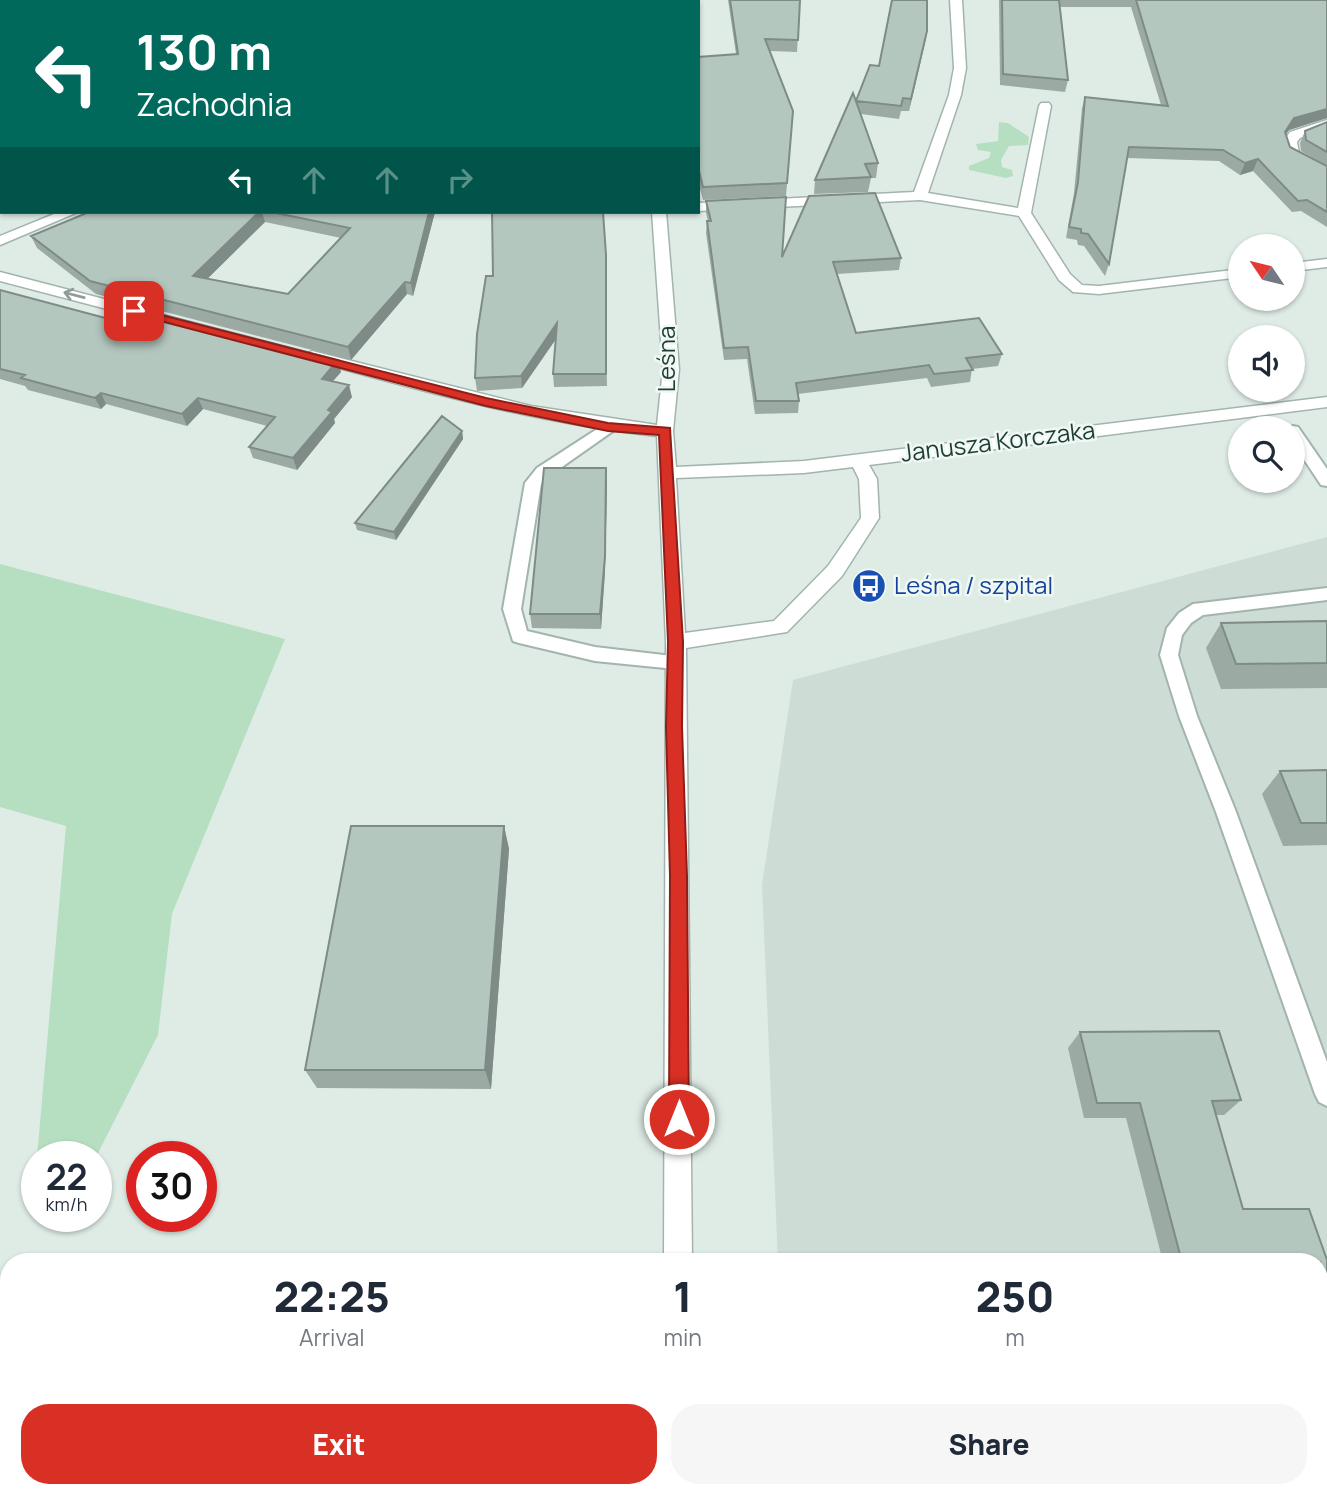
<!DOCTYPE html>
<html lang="en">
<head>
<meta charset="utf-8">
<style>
	body { margin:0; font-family:Manrope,sans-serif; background:#f6f6f7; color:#1f2937; height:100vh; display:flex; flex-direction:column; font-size:26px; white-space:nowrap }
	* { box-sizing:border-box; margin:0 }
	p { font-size:23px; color:#747a83 }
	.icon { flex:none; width:38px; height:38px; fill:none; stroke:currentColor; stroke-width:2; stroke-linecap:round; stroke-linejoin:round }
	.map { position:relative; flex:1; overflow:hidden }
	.side { position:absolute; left:0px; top:1253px; width:1328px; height:245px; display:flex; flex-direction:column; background:#fff; border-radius:28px 28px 0 0; box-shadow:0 2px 5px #0004 }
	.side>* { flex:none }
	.guide { position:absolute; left:0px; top:0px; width:700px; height:214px; box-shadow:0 2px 5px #0004; background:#00695c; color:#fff; overflow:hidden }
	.needle { width:46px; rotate:305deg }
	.controls { position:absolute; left:1228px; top:234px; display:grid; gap:14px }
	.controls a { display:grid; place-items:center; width:77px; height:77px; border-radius:50%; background:#fff; box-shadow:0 2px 5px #0004; font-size:35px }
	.speed { position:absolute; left:21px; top:1141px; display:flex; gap:14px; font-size:35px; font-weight:700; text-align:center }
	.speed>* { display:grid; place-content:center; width:91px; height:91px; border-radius:50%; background:#fff; box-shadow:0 2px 5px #0004; line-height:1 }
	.speed small { font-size:18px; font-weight:400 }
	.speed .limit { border:10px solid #d22; background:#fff; color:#111 }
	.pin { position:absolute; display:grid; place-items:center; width:60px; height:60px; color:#fff; margin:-30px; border-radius:14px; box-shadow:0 4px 10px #0006 }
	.me { position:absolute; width:77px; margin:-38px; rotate:0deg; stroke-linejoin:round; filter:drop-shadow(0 0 5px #0008) }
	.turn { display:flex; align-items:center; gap:24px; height:147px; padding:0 21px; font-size:32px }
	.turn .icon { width:91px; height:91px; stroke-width:2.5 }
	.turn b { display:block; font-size:49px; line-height:60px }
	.lanes { display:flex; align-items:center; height:66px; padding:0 21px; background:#0003; justify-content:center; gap:35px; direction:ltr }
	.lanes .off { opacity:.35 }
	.eta { display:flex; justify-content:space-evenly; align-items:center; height:119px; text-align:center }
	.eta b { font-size:42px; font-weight:800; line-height:49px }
	.action { display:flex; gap:14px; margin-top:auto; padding:14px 21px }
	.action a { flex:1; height:80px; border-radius:28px; background:#d93025; color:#fff; font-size:28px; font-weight:800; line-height:80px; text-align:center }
	.action a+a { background:#f6f6f7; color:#1f2937 }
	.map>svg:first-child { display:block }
</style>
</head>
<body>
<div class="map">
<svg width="1327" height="1498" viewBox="0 0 1327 1498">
	<rect width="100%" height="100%" fill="#dfece6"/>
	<!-- built -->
	<path fill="#cddcd5" d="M1327,537V1498H759V1489H1320V1262H778L762,885L793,680Z"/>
	<!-- green -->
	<path fill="#b6dfc2" d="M999,122L1008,123L1029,137L1028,145L1009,146L1001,160L1002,167L1012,170L1013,176L1006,178L969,170V166L989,158L991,152L978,150L976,144L998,141Z
		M0,564L285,639L172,914L158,1035L96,1157H37L66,826L0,807Z"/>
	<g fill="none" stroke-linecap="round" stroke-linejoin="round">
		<!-- service casing -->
		<g stroke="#a2b4ad" stroke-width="4">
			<path id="service" d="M608,422L616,427L613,431L549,476L541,484L521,609L527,631L595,647L681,657L684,662L681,667L675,669L595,661L519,643L513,641L503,609L525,483L537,468Z
				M1293,426L1298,427L1327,469V486L1321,485L1293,443V429H1287Z
				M1327,588V600L1203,615L1191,623L1182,635L1178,655L1197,716L1236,812L1327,1062V1106L1319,1102L1315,1094L1216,812L1179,716L1160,655L1167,628L1179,613L1193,604Z
				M1015,1489H1043L1044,1498H1016Z"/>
		</g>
		<!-- minor casing -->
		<g stroke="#a2b4ad" stroke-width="3">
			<path id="minor" d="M621,0H633L621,2Z
				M950,0H962L966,68L961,95L928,193L1018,208L1039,106L1041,103H1049L1051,106L1031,213L1070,274L1082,285L1099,286L1241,269V277L1099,294L1073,292L1059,280L1019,216L920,200L698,211V203L914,192L949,95L954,68Z
				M1327,120V128L1300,138L1297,142L1299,153L1327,169V179L1288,158L1283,142L1290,132Z
				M59,212H78L0,245V236Z
				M652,212H666L679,369L673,431L676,467L804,461L1327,397V407L869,465L877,479L879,518L842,576L787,632L686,648L692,1262H664L666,642L657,436C537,423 422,391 306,359L304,356L312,351L531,406L657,425L663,369ZM853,467L859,479L861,518L828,566L774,621L685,633L676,478L804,473Z
				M1327,259V267L1293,271V263Z
				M0,272L150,311L153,314L145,319L0,281Z
				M0,1296L9,1299V1327L0,1324Z
				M664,1489H694V1498H664Z"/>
		</g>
		<!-- service -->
		<use href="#service" fill="#fff" fill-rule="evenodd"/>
		<!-- minor -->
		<use href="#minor" fill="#fff" fill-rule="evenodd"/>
	</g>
	<!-- wall -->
	<path fill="#9baba4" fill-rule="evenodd" d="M728,0H800L797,52L770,51L793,111L786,196L703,200L698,181V57L736,54Z
		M999,0H1327V118L1289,130L1286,134L1290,147L1322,163L1301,151L1300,143L1305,131L1327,122V227L1301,211L1292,212L1253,171L1240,175L1219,161L1127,158L1109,264L1105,276L1084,246L1078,245L1077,240L1066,238L1074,193L1082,108L1085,97L1161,105L1131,7H1059L1068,80L1065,92L1000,85Z
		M927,31L909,111H901L899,119L861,114L878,163L876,178H871L868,192L814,194L815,180L856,100L879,66Z
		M706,201L782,257L901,258L899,270L837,274L856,333L1002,354L998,366L972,369L970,382L931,387L927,378L798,394L799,401L798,413L755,414L747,359L724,360L706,233L707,221H708L706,213Z
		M89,212H435L413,296L407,294L351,360L96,294L37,248L31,236ZM265,222L341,238L288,294L207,279Z
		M603,212L607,386L554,387L553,374L556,339L522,388L477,391L475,378L493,276Z
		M0,290L138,327L123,315L118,303L341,372L333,381L352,397L334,419L335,423L297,470L253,458L249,447L267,426L203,409L187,426L106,404L101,409L28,390L25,386L0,379Z
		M462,431L463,439L396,540L357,530L355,523Z
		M607,483L605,571L601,629L532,628L530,614Z
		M1327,621V688L1221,689L1206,648L1221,623Z
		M1327,770V845L1283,846L1262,794L1280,771Z
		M504,826L509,849L491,1089L317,1088L305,1070Z
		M1219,1031L1241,1100L1224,1115H1216L1243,1209H1309L1327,1260V1498H1217L1215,1489H1320V1262H1163L1126,1118H1084L1068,1048L1080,1032Z"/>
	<!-- shaded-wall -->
	<path fill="#7e8b86" d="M255,0H277L274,2H252Z
		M300,0H346V2H301Z
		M927,31L925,43L909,111L911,99Z
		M1327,109V118L1289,130L1280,143L1285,132L1294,118Z
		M1258,159L1253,171L1240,175L1245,163Z
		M259,212H262L265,222L198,288L193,276Z
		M429,212H435L413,296L411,283Z
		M405,282L407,294L351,360L348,347Z
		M557,323L558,336L522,388L521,376Z
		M338,360L341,372L325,390L322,379Z
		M349,385L352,397L334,419L335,423L297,470L293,458L328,410Z
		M101,393L106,404L101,409L95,398Z
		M198,398L203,409L187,426L182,414Z
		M462,431L463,439L396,540L394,532Z
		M606,468L607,483L605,571L601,629L600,614Z
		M504,826L509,849L491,1089L485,1070Z
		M458,1489H465V1498H457Z"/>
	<!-- building -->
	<path fill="#b4c7bf" stroke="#7e8b86" stroke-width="2" d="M3,0H255L252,2H2V3H0Z
		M347,0H482L481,2H347Z
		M505,0H560V2H503Z
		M730,0H800L798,40L765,39L793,111L787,183L703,187L698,167V57L738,54Z
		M892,0H927V31L911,99L903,98L901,106L856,101L870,65L879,66Z
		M1002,0H1059L1068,80L1003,74Z
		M1136,0H1327V109L1294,118L1285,132L1290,147L1327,166V212L1307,200L1298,201L1258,159L1245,163L1223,150L1129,147L1109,264L1088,234L1081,233V229L1069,227L1078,182L1085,97L1168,106Z
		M853,93L878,163L865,164L871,177L815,180Z
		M1327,122V152L1306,140L1305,131Z
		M875,193L901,258L833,262L856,333L979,318L1002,354L966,358L973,370L934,374L929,365L796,383L799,401H756L748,347L724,348L707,221H711L706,201L786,197L782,257L809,196Z
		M89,212H259L193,276L288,294L350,228L271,212H429L411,283L405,282L348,347L90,281L31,236Z
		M492,212H603L606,255V374H553L557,323L521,376L475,378L477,334L486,276H493Z
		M0,290L154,331L118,303L338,360L322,379L349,385L328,410L332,412L293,458L249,447L275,417L198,398L182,414L101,393L95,398L21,378L25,375L0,369Z
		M442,416L462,431L394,532L355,523Z
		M544,468H606L605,556L600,614H530Z
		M1327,621V663L1236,664L1221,623Z
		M1327,770V823H1301L1280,771Z
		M351,826H504L485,1070H305Z
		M1219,1031L1241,1100L1212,1101L1243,1209H1309L1327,1260V1498H1238L1236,1489H1320V1262H1182L1140,1103H1097L1080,1032Z
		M375,1489H458L457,1498H373Z"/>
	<!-- one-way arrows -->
	<defs><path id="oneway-shaft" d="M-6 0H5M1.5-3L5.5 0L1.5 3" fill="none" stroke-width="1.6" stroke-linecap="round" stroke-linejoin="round" transform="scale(1.75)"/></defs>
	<use stroke="#8f9e9a" href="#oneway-shaft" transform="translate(74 295) rotate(-165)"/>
	<!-- route -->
	<path fill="#d93025" stroke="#8d1f18" stroke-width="2" d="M134,308L486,398L608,423L670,428L683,642L682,727L687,876L689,1119L686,1126L679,1129L672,1126L669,1119L670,876L666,727L668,642L659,435L608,431L486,406L130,313L128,311Z"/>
	<!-- icons -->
	<defs>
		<g id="bus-disc" transform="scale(1.75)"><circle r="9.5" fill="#1a4fb4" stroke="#f0f8f4"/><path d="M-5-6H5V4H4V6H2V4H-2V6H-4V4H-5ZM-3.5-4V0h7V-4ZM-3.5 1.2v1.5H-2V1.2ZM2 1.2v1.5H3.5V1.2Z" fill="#fff"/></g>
	</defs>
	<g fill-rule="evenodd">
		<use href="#bus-disc" x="869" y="586"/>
	</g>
	<g text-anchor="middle" stroke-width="5" stroke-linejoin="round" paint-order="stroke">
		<!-- street labels -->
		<g font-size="24" fill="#1f3d35" stroke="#f0f8f4">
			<text transform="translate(667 359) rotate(-90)" y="8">Leśna</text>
			<text transform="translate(998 442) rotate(-7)" y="8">Janusza Korczaka</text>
		</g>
		<!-- transit labels -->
		<g font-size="24" fill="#164399" stroke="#f0f8f4" text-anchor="start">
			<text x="894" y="594">Leśna / szpital</text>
		</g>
	</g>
</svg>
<div class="controls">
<a><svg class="needle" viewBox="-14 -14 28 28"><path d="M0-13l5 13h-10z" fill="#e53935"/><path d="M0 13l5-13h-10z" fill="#747a83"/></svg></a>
<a><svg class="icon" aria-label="sound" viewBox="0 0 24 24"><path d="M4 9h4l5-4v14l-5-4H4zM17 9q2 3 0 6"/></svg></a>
<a><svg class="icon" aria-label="search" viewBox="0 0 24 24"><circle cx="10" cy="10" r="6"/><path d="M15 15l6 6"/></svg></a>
</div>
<div class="speed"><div>22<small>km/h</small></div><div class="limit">30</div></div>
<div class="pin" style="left:134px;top:311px;background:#d93025"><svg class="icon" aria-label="arrive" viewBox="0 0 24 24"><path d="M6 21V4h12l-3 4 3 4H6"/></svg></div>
<svg class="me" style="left:679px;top:1119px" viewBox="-20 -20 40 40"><circle r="17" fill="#d93025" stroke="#fff" stroke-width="3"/><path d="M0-11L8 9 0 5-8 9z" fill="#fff"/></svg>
<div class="guide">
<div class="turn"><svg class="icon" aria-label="left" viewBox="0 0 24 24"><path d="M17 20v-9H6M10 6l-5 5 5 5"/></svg><div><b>130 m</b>Zachodnia</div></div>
<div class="lanes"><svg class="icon" aria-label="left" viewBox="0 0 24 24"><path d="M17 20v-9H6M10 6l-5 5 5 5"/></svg><svg class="icon off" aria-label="ahead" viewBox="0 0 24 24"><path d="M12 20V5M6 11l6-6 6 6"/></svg><svg class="icon off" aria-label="ahead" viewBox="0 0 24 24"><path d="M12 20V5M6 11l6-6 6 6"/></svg><svg class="icon off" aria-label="right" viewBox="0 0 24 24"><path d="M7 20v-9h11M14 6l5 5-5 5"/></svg></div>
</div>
<section class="side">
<div class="eta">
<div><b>22:25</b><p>Arrival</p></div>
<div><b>1</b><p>min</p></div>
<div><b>250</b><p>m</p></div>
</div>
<div class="action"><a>Exit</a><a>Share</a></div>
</section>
</div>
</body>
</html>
